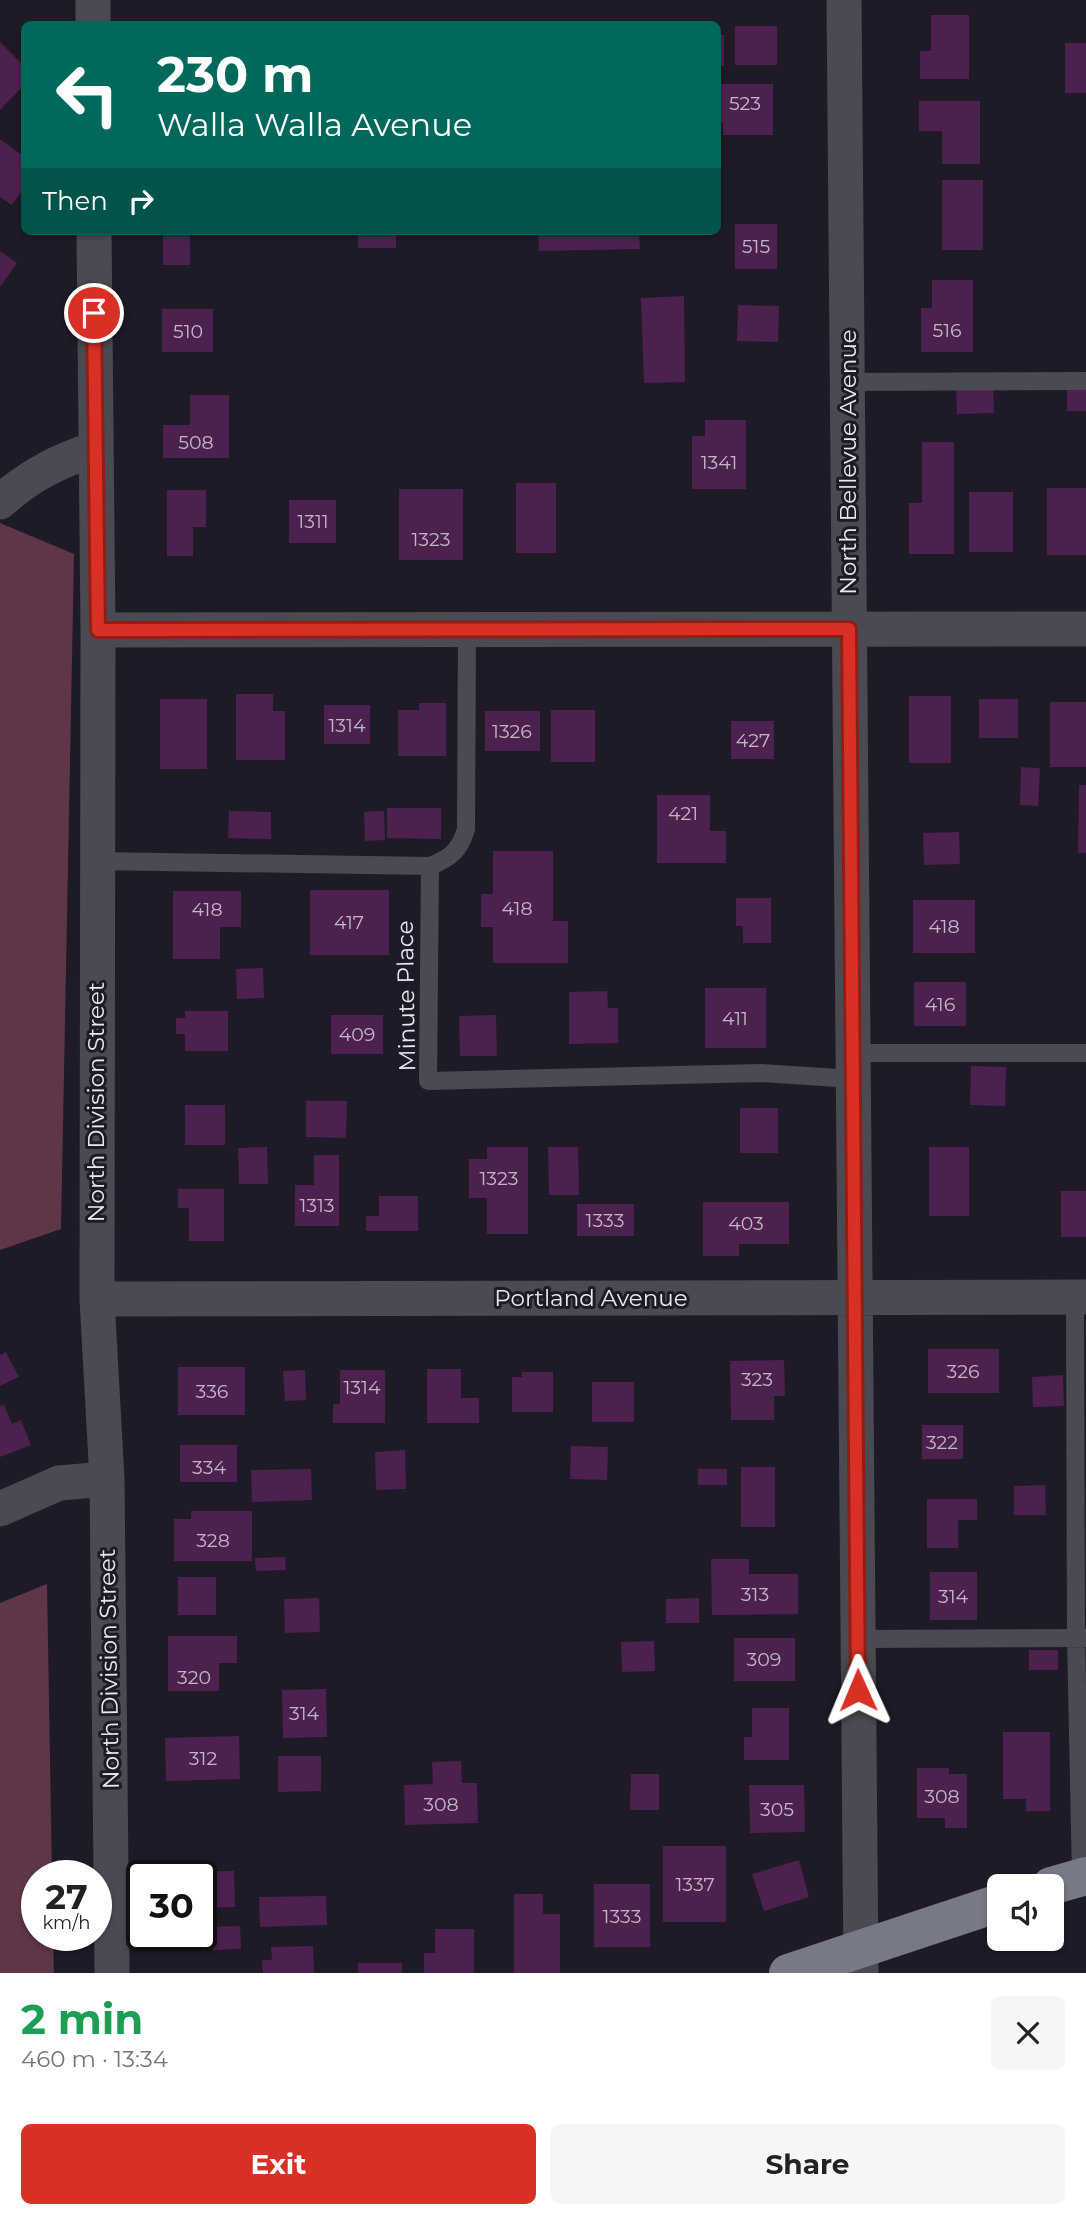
<!DOCTYPE html>
<html lang="en">
<head>
<meta charset="utf-8">
<style>
	body { margin:0; font-family:Montserrat,sans-serif; background:#f6f6f6; color:#222; height:100vh; display:flex; flex-direction:column; font-size:26px; white-space:nowrap }
	* { box-sizing:border-box; margin:0 }
	p { font-size:23px; color:#767676 }
	.icon { flex:none; width:38px; height:38px; fill:none; stroke:currentColor; stroke-width:2; stroke-linecap:round; stroke-linejoin:round }
	.map { position:relative; height:1973px; overflow:hidden }
	.sheet { display:flex; flex-direction:column; background:#fff; flex:1 }
	.sheet>* { flex:none }
	.top-card { position:absolute; left:21px; top:21px; width:700px; height:214px; border-radius:10px; box-shadow:0 2px 5px #0004; background:#00695c; color:#fff; overflow:hidden }
	.buttons { position:absolute; left:987px; top:1874px; display:grid; gap:14px }
	.buttons a { display:grid; place-items:center; width:77px; height:77px; border-radius:10px; background:#fff; box-shadow:0 2px 5px #0004; font-size:35px }
	.speed { position:absolute; left:21px; top:1860px; display:flex; gap:14px; font-size:35px; font-weight:700; text-align:center }
	.speed>* { display:grid; place-content:center; width:91px; height:91px; border-radius:50%; background:#fff; box-shadow:0 2px 5px #0004; line-height:1 }
	.speed small { font-size:18px; font-weight:400 }
	.speed .limit { border:4px solid #111; border-radius:10px; background:#fff; color:#111 }
	.pin { position:absolute; display:grid; place-items:center; width:60px; height:60px; color:#fff; margin:-30px; border:4px solid #fff; border-radius:50%; box-shadow:0 2px 7px #0007 }
	.me { position:absolute; width:77px; margin:-38px; rotate:359deg; stroke-linejoin:round; filter:drop-shadow(0 0 5px #0008) }
	.turn { display:flex; align-items:center; gap:24px; height:147px; padding:0 21px; font-size:32px }
	.turn .icon { width:91px; height:91px; stroke-width:2.5 }
	.turn b { display:block; font-size:49px; line-height:60px }
	.then { display:flex; align-items:center; height:66px; padding:0 21px; background:#0003; gap:14px; font-size:26px }
	.round { display:grid; place-items:center; flex:none; width:74px; height:74px; border-radius:10px; background:#f6f6f6 }
	.head { display:flex; align-items:center; justify-content:space-between; height:119px; padding:0 21px }
	h1 { font-size:42px; font-weight:700; line-height:52px; color:#1e9e55 }
	.button { display:flex; gap:14px; margin-top:auto; padding:14px 21px }
	.button a { flex:1; height:80px; border-radius:10px; background:#d93025; color:#fff; font-size:28px; font-weight:700; line-height:80px; text-align:center }
	.button a+a { background:#f6f6f6; color:#222 }
	.map>svg:first-child { display:block }
</style>
</head>
<body>
<div class="map">
<svg width="1086" height="1973" viewBox="0 0 1086 1973">
	<rect width="100%" height="100%" fill="#1f1a27"/>
	<!-- green -->
	<path fill="#5e3549" d="M0,523L74,554L61,1229L0,1250Z
		M47,1584L52,1876H37V1936H53L54,1973H0V1603Z"/>
	<!-- building -->
	<path fill="#4c214d" d="M931,15H969V79H920V51H931Z
		M735,26H777V65H735Z
		M718,35H724V66H718Z
		M0,42L24,66V85L0,110Z
		M1065,43H1086V93H1065Z
		M718,84H773V135H723V122H718Z
		M919,101H980V164H942V131H919Z
		M0,139L24,157V187L12,205L0,197Z
		M942,180H983V250H942Z
		M735,224H777V269H735Z
		M163,231H190V265H163Z
		M358,231H396V248H358Z
		M538,231H639L640,249L539,251Z
		M0,251L17,263L0,287Z
		M932,280H973V352H921V308H932Z
		M684,296L685,382L644,383L641,298Z
		M738,305L779,306L778,342L737,341Z
		M162,309H213V352H162Z
		M993,385L994,413L957,414L956,386Z
		M1067,386H1086V411H1067Z
		M190,395H229V458H163V425H190Z
		M705,420H746V489H692V436H705Z
		M922,442H954V554H909V503H922Z
		M516,483H556V553H516Z
		M1047,488H1086V555H1047Z
		M399,489H463V560H399Z
		M167,490H206V527H193V556H167Z
		M969,492H1013V552H969Z
		M289,500H336V543H289Z
		M236,694H273V711H285V760H236Z
		M909,696H951V763H909Z
		M160,699H207V769H160Z
		M979,699H1018V738H979Z
		M1050,702H1086V767H1050Z
		M419,703H446V756H398V710H419Z
		M324,705H370V744H324Z
		M551,710H595V762H551Z
		M485,711H540V751H485Z
		M731,721H774V759H731Z
		M1021,767L1040,768L1038,806L1020,805Z
		M1079,785H1086V853H1078Z
		M657,795H710V831H726V863H657Z
		M387,808H441V839L387,838Z
		M229,811L271,812V839L228,838Z
		M384,811L385,840L365,841L364,812Z
		M959,832L960,864L924,865L923,833Z
		M493,851H553V921H568V963H493V927H481V894H493Z
		M310,890H389V955H310Z
		M173,891H241V927H220V959H173Z
		M736,898H771V943H743V926H736Z
		M913,900H975V953H913Z
		M263,968L264,998L237,999L236,969Z
		M914,982H966V1026H914Z
		M705,988H766V1048H705Z
		M607,991L608,1008H618V1043L569,1044V992Z
		M185,1011H228V1051H185V1034H176V1018H185Z
		M331,1015H383V1054H331Z
		M496,1015L497,1056H460L459,1016Z
		M971,1066L1006,1067L1005,1106L970,1105Z
		M306,1101H347L346,1138L306,1137Z
		M185,1105H225V1145H185Z
		M740,1108H778V1153H740Z
		M267,1147L268,1184H239L238,1148Z
		M487,1147H528V1234H487V1198H469V1159H487Z
		M548,1147H578L579,1195H549Z
		M929,1147H969V1216H929Z
		M314,1155H339V1226H295V1185H314Z
		M178,1189H224V1241H189V1208H178Z
		M1061,1191H1086V1237H1061Z
		M379,1196H418V1231H366V1216H379Z
		M703,1202H789V1244H739V1256H703Z
		M577,1204H634V1236H577Z
		M928,1349H999V1393H928Z
		M6,1352L19,1377L0,1386V1355Z
		M784,1360L785,1396H774V1420H731L730,1361Z
		M178,1367H245V1415H178Z
		M427,1369H461V1398H479V1423H427Z
		M305,1370L306,1400L285,1401L283,1371Z
		M340,1370H385V1423H333V1404H340Z
		M522,1372H553V1412H512V1377H522Z
		M1063,1375L1064,1406L1033,1407L1032,1377Z
		M592,1382H634V1422H592Z
		M4,1405L12,1424L21,1420L31,1445L0,1457V1406Z
		M922,1425H963V1459H922Z
		M180,1445H237V1482H180Z
		M571,1446L608,1447L607,1480L570,1479Z
		M405,1450L406,1489L376,1490L375,1452Z
		M741,1467H775V1527H741Z
		M311,1469L312,1500L252,1502L251,1470Z
		M698,1469H727V1485H698Z
		M1045,1485L1046,1515H1014V1486Z
		M927,1499H977V1520H958V1548H927Z
		M191,1511H252V1561H174V1519H191Z
		M285,1557L286,1570L256,1571L255,1558Z
		M711,1559H749V1574H798V1614L712,1615Z
		M930,1572H977V1620H930Z
		M178,1577H216V1615H178Z
		M319,1598L320,1632L285,1633L284,1599Z
		M699,1598V1623H666V1599Z
		M168,1636H237V1663H219V1691H168Z
		M734,1638H795V1681H734Z
		M654,1641L655,1671L622,1672L621,1642Z
		M1029,1650H1058V1670H1029Z
		M326,1689L327,1737L283,1738L282,1690Z
		M752,1708H789V1760H744V1737H752Z
		M1003,1732H1050V1811H1026V1799H1003Z
		M239,1736L240,1779L166,1781L165,1738Z
		M278,1756H321V1791L278,1792Z
		M461,1761L462,1783H477L478,1823L405,1825L404,1785L433,1784L432,1762Z
		M917,1768H949V1774H967V1828H945V1818H917Z
		M631,1774H659V1810H630Z
		M749,1785H804L805,1832L750,1833Z
		M663,1846H726V1922H663Z
		M799,1860L809,1897L764,1911L752,1874Z
		M234,1871L235,1907L201,1908V1876H159V1872Z
		M594,1884H650V1947H594Z
		M514,1894H543V1914H560V1973H514Z
		M326,1896L327,1925L260,1927L259,1897Z
		M240,1926L241,1949L213,1950L212,1927Z
		M435,1929H474V1973H424V1953H435Z
		M313,1946L314,1973H263L262,1960H272L271,1947Z
		M358,1963H402V1973H358Z"/>
	<g fill="none" stroke-linecap="round" stroke-linejoin="round">
		<!-- service -->
		<path stroke="#4a4b52" stroke-width="18" d="M847,382L1086,381
			M96,861L430,866L428,1081L761,1073L853,1079
			M430,866C451,858 460,850 466,829L467,629
			M853,1053H1086
			M1075,1297L1076,1638L1081,1877
			M858,1639L1086,1638"/>
		<!-- minor -->
		<path stroke="#4a4b52" stroke-width="35" d="M93,0V24
			M844,0L861,1973
			M94,231L98,630L97,1299L107,1479L112,1973
			M0,502C29,476 58,461 95,449
			M98,630L1086,629
			M97,1299L1086,1297
			M0,1509L59,1483L107,1479"/>
		<!-- primary -->
		<path stroke="#777987" stroke-width="38" d="M1051,1886L1086,1876
			M788,1973L999,1903"/>
	</g>
	<g fill="none" stroke-linecap="round" stroke-linejoin="round">
		<!-- route casing -->
		<g stroke="#8d1f18" stroke-width="18">
			<path id="route" d="M94,313L98,630L849,629L858,1690"/>
		</g>
		<!-- route -->
		<use href="#route" stroke="#d93025" stroke-width="12"/>
	</g>
	<g text-anchor="middle" stroke-width="6" stroke-linejoin="round" paint-order="stroke">
		<!-- number labels -->
		<g font-size="19" fill="#c3b6c7">
			<text x="745" y="110">523</text>
			<text x="756" y="253">515</text>
			<text x="947" y="337">516</text>
			<text x="188" y="338">510</text>
			<text x="196" y="449">508</text>
			<text x="719" y="469">1341</text>
			<text x="313" y="528">1311</text>
			<text x="431" y="546">1323</text>
			<text x="347" y="732">1314</text>
			<text x="512" y="738">1326</text>
			<text x="753" y="747">427</text>
			<text x="683" y="820">421</text>
			<text x="517" y="915">418</text>
			<text x="207" y="916">418</text>
			<text x="349" y="929">417</text>
			<text x="944" y="933">418</text>
			<text x="940" y="1011">416</text>
			<text x="735" y="1025">411</text>
			<text x="357" y="1041">409</text>
			<text x="499" y="1185">1323</text>
			<text x="317" y="1212">1313</text>
			<text x="605" y="1227">1333</text>
			<text x="746" y="1230">403</text>
			<text x="963" y="1378">326</text>
			<text x="757" y="1386">323</text>
			<text x="362" y="1394">1314</text>
			<text x="212" y="1398">336</text>
			<text x="942" y="1449">322</text>
			<text x="209" y="1474">334</text>
			<text x="213" y="1547">328</text>
			<text x="755" y="1601">313</text>
			<text x="953" y="1603">314</text>
			<text x="764" y="1666">309</text>
			<text x="194" y="1684">320</text>
			<text x="304" y="1720">314</text>
			<text x="203" y="1765">312</text>
			<text x="942" y="1803">308</text>
			<text x="441" y="1811">308</text>
			<text x="777" y="1816">305</text>
			<text x="695" y="1891">1337</text>
			<text x="622" y="1923">1333</text>
		</g>
		<!-- street labels -->
		<g font-size="23" fill="#ebe7f0" stroke="#1f1a27">
			<text transform="translate(848 462) rotate(-90)" y="8">North Bellevue Avenue</text>
			<text transform="translate(406 996) rotate(-91)" y="8">Minute Place</text>
			<text transform="translate(96 1102) rotate(-90)" y="8">North Division Street</text>
			<text x="591" y="1306">Portland Avenue</text>
			<text transform="translate(109 1669) rotate(-91)" y="8">North Division Street</text>
		</g>
	</g>
</svg>
<div class="buttons">
<a><svg class="icon" aria-label="sound" viewBox="0 0 24 24"><path d="M4 9h4l5-4v14l-5-4H4zM17 9q2 3 0 6"/></svg></a>
</div>
<div class="speed"><div>27<small>km/h</small></div><div class="limit">30</div></div>
<div class="pin" style="left:94px;top:313px;background:#d93025"><svg class="icon" aria-label="arrive" viewBox="0 0 24 24"><path d="M6 21V4h12l-3 4 3 4H6"/></svg></div>
<svg class="me" style="left:858px;top:1690px" viewBox="-20 -20 40 40"><path d="M0-17L14 15 0 8-14 15z" fill="#d93025" stroke="#fff" stroke-width="4"/></svg>
<div class="top-card">
<div class="turn"><svg class="icon" aria-label="left" viewBox="0 0 24 24"><path d="M17 20v-9H6M10 6l-5 5 5 5"/></svg><div><b>230 m</b>Walla Walla Avenue</div></div>
<div class="then">Then<svg class="icon" aria-label="right" viewBox="0 0 24 24"><path d="M7 20v-9h11M14 6l5 5-5 5"/></svg></div>
</div>
</div>
<section class="sheet">
<div class="head"><div><h1>2 min</h1><p>460 m · 13:34</p></div><a class="round"><svg class="icon" aria-label="close" viewBox="0 0 24 24"><path d="M6 6l12 12M18 6L6 18"/></svg></a></div>
<div class="button"><a>Exit</a><a>Share</a></div>
</section>
</body>
</html>
